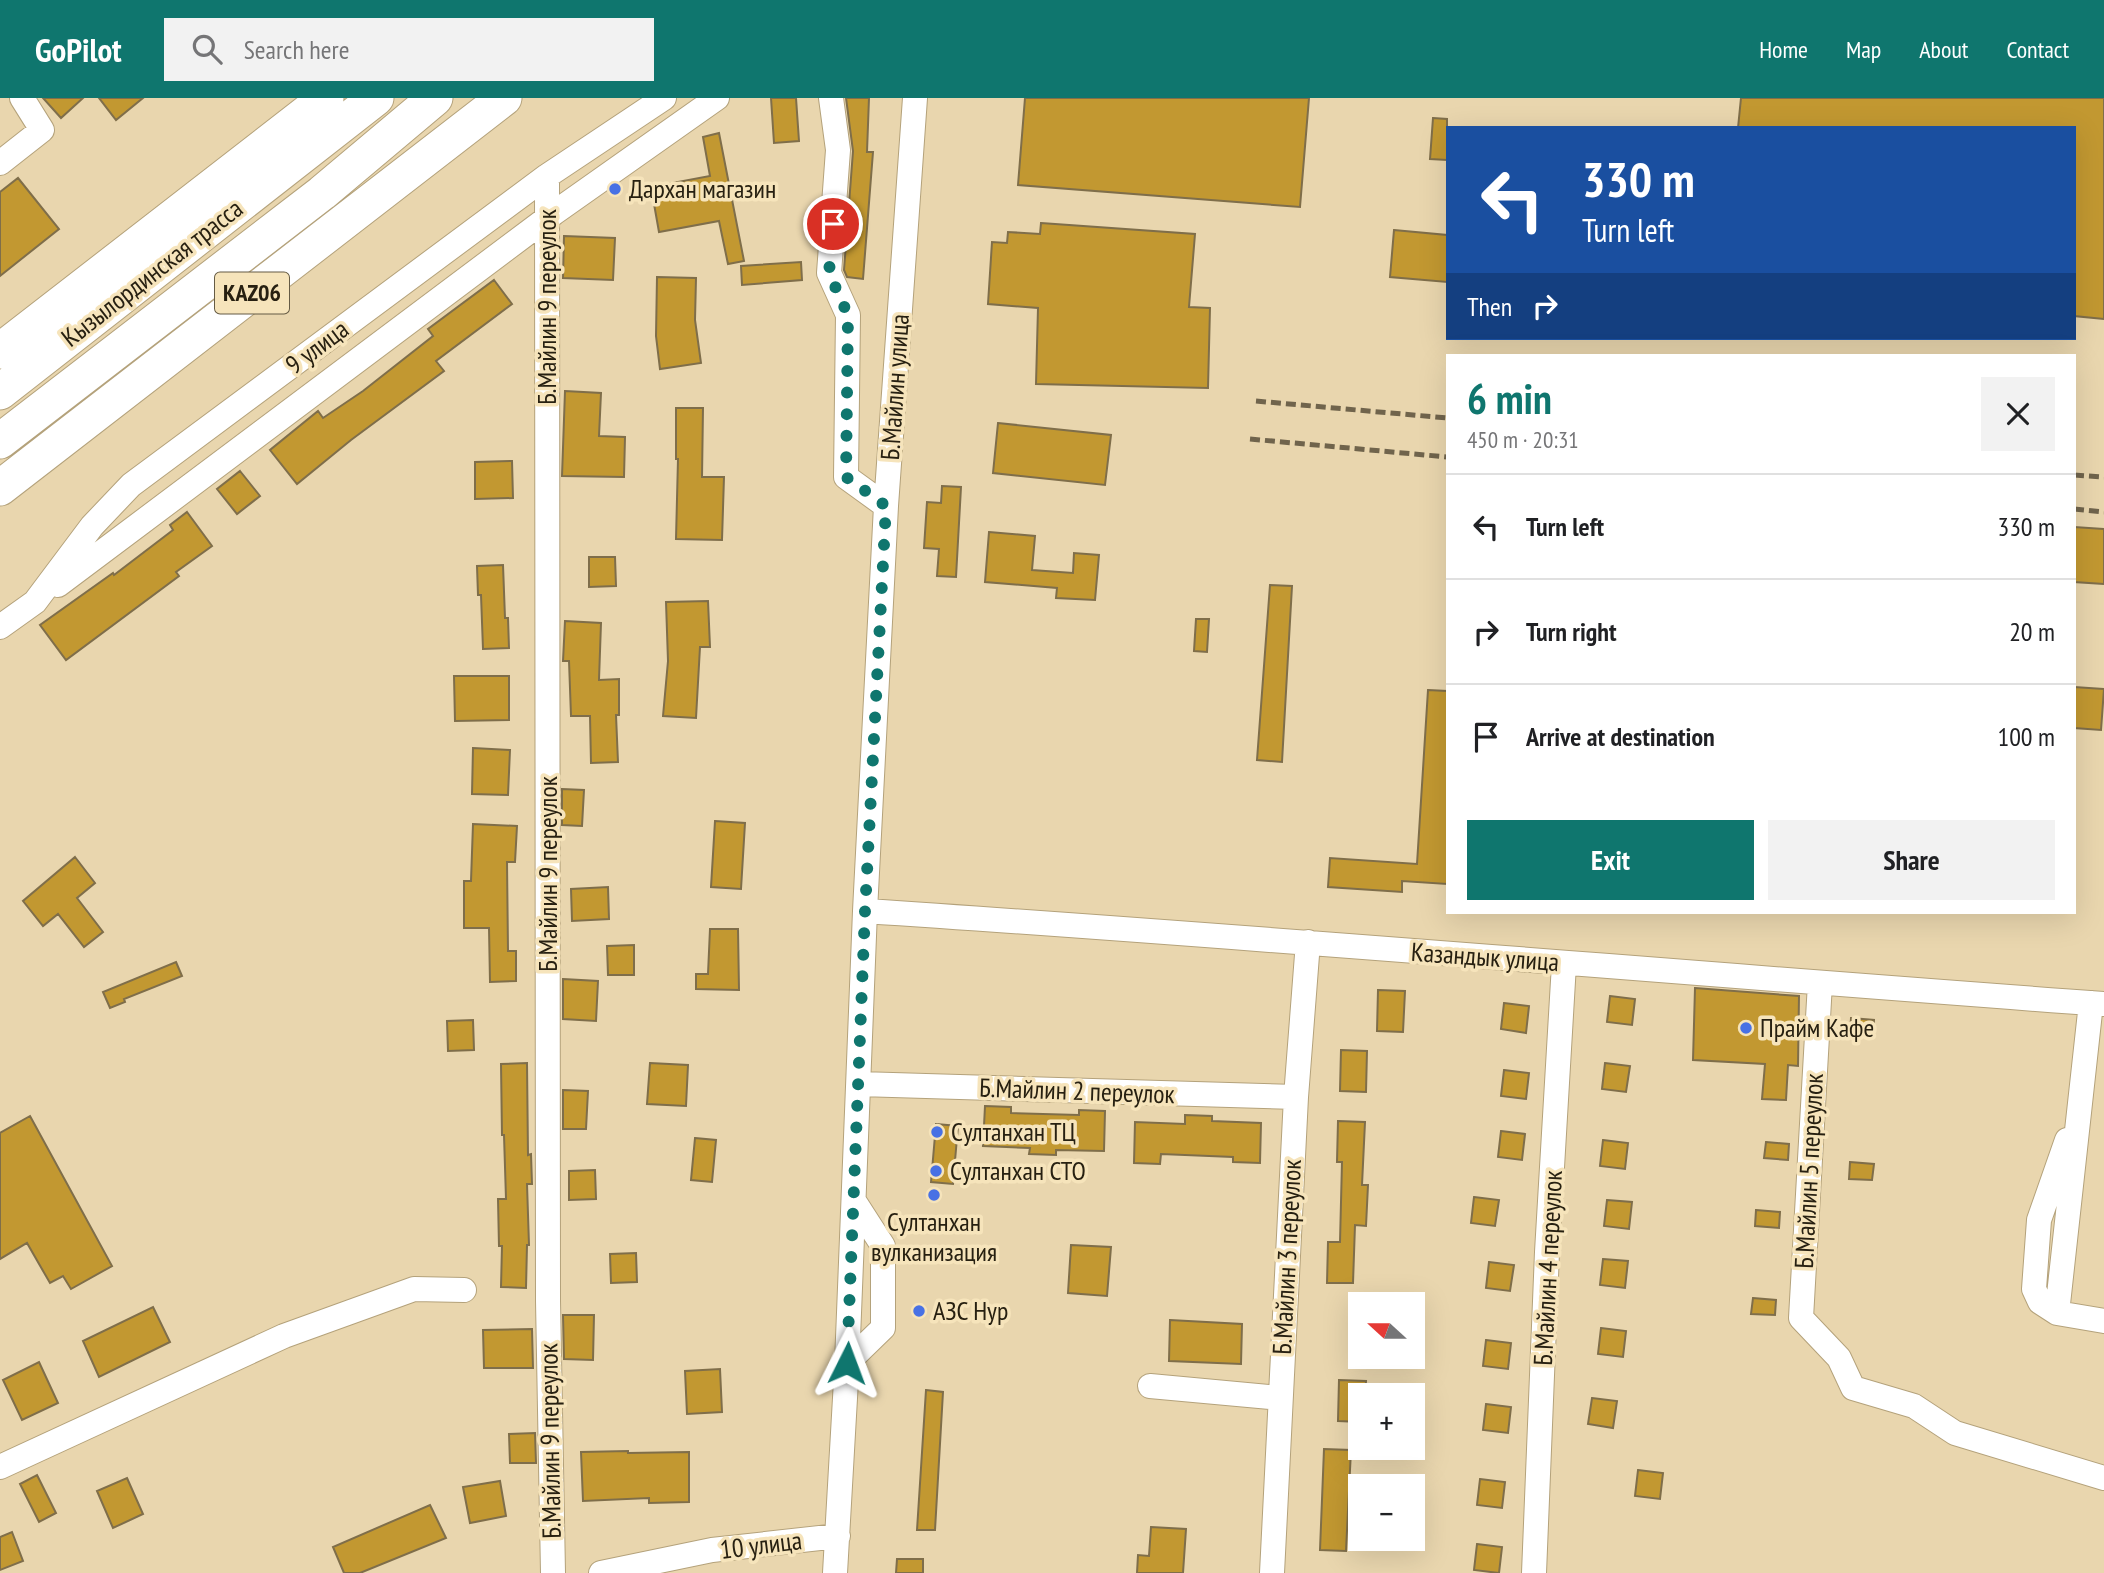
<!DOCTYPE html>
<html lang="en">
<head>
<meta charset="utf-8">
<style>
	body { margin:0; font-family:"PT Sans Narrow",sans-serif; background:#f2f2f2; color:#202124; height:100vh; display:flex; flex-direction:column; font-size:26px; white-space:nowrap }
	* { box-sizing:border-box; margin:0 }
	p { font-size:23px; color:#757577 }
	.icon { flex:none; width:38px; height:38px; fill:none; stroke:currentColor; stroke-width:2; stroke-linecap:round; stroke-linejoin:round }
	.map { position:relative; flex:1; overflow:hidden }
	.panel { position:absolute; left:1446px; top:256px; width:630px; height:560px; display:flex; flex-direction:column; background:#fff; border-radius:0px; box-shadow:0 7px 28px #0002 }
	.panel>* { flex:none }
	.guide { position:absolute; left:1446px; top:28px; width:630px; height:214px; border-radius:0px; box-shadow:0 7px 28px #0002; background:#1a4fa0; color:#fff; overflow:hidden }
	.needle { width:46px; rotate:291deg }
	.buttons { position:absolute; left:1348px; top:1194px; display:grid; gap:14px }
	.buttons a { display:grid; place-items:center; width:77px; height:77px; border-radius:0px; background:#fff; box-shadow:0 7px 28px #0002; font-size:35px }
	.pin { position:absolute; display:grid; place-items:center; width:60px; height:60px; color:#fff; margin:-30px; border:4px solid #fff; border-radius:50%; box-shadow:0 2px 7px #0007 }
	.me { position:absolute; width:77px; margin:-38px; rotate:3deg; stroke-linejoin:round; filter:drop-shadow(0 0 5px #0008) }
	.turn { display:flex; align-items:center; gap:24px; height:147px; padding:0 21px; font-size:32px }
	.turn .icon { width:91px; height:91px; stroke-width:2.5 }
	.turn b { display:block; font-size:49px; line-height:60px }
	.then { display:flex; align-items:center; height:66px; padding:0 21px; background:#0003; gap:14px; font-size:26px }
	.round { display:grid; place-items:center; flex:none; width:74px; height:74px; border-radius:0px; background:#f2f2f2 }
	.head { display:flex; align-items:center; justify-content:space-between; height:119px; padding:0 21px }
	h1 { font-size:42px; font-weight:800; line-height:52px; color:#0f766e }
	.action { display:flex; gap:14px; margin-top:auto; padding:14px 21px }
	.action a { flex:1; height:80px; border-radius:0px; background:#0f766e; color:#fff; font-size:28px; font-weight:800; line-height:80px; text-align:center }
	.action a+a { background:#f2f2f2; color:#202124 }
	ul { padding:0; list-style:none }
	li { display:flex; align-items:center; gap:21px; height:105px; padding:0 21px; border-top:2px solid #e0e0e0 }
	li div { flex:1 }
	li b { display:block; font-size:26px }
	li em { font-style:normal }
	header { display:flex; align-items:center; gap:42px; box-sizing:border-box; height:98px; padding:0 35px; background:#0f766e; color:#fff }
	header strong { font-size:33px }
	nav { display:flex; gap:38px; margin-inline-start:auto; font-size:24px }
	.search { width:490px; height:63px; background:#f2f2f2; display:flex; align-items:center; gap:18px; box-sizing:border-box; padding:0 24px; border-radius:0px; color:#757577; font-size:26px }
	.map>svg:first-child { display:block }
</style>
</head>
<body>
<header>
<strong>GoPilot</strong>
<div class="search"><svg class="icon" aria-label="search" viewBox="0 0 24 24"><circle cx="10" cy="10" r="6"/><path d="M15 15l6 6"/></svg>Search here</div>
<nav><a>Home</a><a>Map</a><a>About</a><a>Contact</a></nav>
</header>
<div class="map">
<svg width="2104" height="1475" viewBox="0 0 2104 1475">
	<rect width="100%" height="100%" fill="#e9d6ae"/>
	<!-- building -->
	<path fill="#c29831" stroke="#7f6e4a" stroke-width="2" d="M43,0H83L61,20Z
		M99,0H143L116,22Z
		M771,0H796L799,43L774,45Z
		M846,0H869L867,54H873L863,181L847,179L844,172L853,53Z
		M1025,0H1309L1300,109L1018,87Z
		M1741,0H2104V221L2074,218V30H1738Z
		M1433,20L1447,21V62L1430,61Z
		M719,35L744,163L728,166L719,123L659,134L651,89L710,78L703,39Z
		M18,80L59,131L0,178V94Z
		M1041,125L1195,136L1189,209L1210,210L1208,290L1036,286L1038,210L988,206L992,144L1007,145L1008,134L1040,136Z
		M1394,132L1447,137V184L1390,179Z
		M564,138L615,140L613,182L563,180Z
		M801,164L802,182L742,187L741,168Z
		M657,179L696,180L695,222L701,265L660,271L656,238Z
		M494,182L512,206L436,263L444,273L351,342L297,386L270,352L318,313L323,320L363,293L433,238L428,231Z
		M565,293L601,295L599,338L625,339L624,379L562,378Z
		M676,310H703L702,379H724L722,442L676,441L678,361H676Z
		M998,325L1111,337L1105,387L993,375Z
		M512,363L513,400L475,401V364Z
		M240,373L260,398L237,416L217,391Z
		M942,388L961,389L956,479L937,478L939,451L924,450L927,404L941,405Z
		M187,414L212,448L176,474L179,478L66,562L40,527L113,475L114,477L173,432L170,427Z
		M2074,429L2104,431V486L2074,484Z
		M989,434L1035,438L1032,472L1073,475L1074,455L1099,457L1095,502L1056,500L1057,490L985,484Z
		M589,459H615L616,488L589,489Z
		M503,467L505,520H508L509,550L483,551L481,497H478L477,468Z
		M1270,487L1292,488L1282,664L1257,662Z
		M708,503L710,549H700L696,620L663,618L668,563L666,504Z
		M1196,521H1209L1207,554L1194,553Z
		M565,523L601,525L599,582L619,581V617H616L618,664L591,665L590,618H571L569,563H563Z
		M454,578H509V622L455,623Z
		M2074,589L2104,591L2101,632L2074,630Z
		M1428,592L1447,593V786L1402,783V794L1328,789L1330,760L1417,766Z
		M473,650L510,652L508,697L472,696Z
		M562,691L584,692L582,728L562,727Z
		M715,723L745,725L741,791L711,789Z
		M473,726L517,728L515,764H507L508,853H516V883L490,884L489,830H464V783H471Z
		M75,759L95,785L77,800L103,834L84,849L58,816L43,828L23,803Z
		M608,789L609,821L572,823L571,791Z
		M710,831H738L739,892L696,891V876H708Z
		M634,847V877H608L607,848Z
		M176,864L182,878L124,901L125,904L110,910L103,894Z
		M563,881L598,883L596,923L563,921Z
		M1695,890L1799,898L1798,968L1788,967L1786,1002L1762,1001L1765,966L1693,962Z
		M1378,892L1405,893L1403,934L1377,933Z
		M1610,898L1635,901L1632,927L1607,924Z
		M1504,905L1529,908L1526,935L1501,931Z
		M1851,920L1874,922L1873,938L1850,936Z
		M473,922L474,952L448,953L447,923Z
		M1341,952L1367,953L1366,994L1340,993Z
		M527,965L528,1057L531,1056L532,1086H527L529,1147H527L526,1190L501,1189L502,1148H499L498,1101H506L504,1037H502L501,966Z
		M650,965L688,967L686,1008L647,1006Z
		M1605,965L1630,968L1626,994L1602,991Z
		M1504,972L1529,975L1526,1001L1501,998Z
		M563,992L588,993L586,1031H563Z
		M985,1008L1011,1009V1015L1079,1017V1012L1105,1013L1104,1053L1056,1052V1057L1029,1056L1030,1050L983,1048Z
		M1185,1017L1212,1018V1023L1261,1025L1260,1065L1233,1064V1059L1161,1056L1160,1066L1134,1065L1135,1024L1185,1026Z
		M30,1018L112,1168L71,1191L63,1178L50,1185L27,1145L0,1161V1035Z
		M1338,1023L1365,1024L1362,1087H1368L1366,1128L1355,1127L1353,1185H1327L1328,1144H1340L1342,1064H1337Z
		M936,1026L958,1028L953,1086L931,1084Z
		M1501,1033L1525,1036L1522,1062L1498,1059Z
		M695,1040L716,1042L712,1084L691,1082Z
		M1603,1042L1628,1045L1625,1071L1600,1068Z
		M1766,1044L1789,1046L1788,1062L1764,1060Z
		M1850,1064L1874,1066L1872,1082L1849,1081Z
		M595,1072L596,1101L569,1102V1073Z
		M1474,1099L1499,1102L1495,1128L1471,1125Z
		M1607,1102L1632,1104L1629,1131L1604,1128Z
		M1756,1112L1780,1114L1779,1130L1755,1128Z
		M1071,1147L1111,1149L1107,1198L1068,1195Z
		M636,1155L637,1184L611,1185L610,1156Z
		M1603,1161L1628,1163L1625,1190L1600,1187Z
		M1489,1164L1514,1167L1510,1193L1486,1190Z
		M1753,1200L1776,1202L1775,1217L1751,1216Z
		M153,1209L170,1244L99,1279L83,1243Z
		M563,1217H594L593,1262L564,1261Z
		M1170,1222L1242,1226L1241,1266L1169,1263Z
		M1601,1230L1626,1233L1623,1259L1598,1256Z
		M532,1231L533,1270H484L483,1232Z
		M1486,1242L1511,1245L1508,1271L1483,1268Z
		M39,1264L58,1305L22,1322L3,1282Z
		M720,1271L722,1314L687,1316L685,1273Z
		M1339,1282L1366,1283L1365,1297H1360V1324L1338,1323Z
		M926,1292L943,1294L935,1432H917Z
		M1592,1300L1617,1303L1613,1330L1588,1326Z
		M1486,1306L1511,1309L1508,1335L1483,1332Z
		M535,1335L536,1365H510L509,1336Z
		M1324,1351L1351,1352L1346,1453L1320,1452Z
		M628,1353V1355L689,1354V1404L649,1405V1400L583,1403L581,1354Z
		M1638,1372L1663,1375L1660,1401L1635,1398Z
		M37,1377L56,1415L39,1424L20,1386Z
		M127,1380L143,1416L113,1430L97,1393Z
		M1480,1381L1505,1384L1502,1410L1477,1407Z
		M500,1383L506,1418L470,1425L463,1389Z
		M430,1407L446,1440L360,1475H344L333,1449Z
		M1151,1429L1186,1431L1183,1475H1137L1138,1457L1149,1458Z
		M12,1434L23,1463L0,1472V1439Z
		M1477,1446L1502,1449L1499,1475L1474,1472Z
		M897,1461H923V1475H896Z"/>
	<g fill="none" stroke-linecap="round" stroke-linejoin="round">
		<!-- minor casing -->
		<g stroke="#b4a27b" stroke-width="26">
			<path id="minor" d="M831,0L838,52L829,175L848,217L846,379L886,408
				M0,65L42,32L22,0
				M547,78L548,1203L553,1475
				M58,487L554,115L717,0
				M0,529L35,504L92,428L131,387L547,78L664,0
				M865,813C1278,840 1691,876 2104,906
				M1820,885L1801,1220L1839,1260L1853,1290L1914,1308L1955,1335L2104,1380
				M2091,905L2057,1215L2104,1223
				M859,986L1296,999
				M2057,1215L2040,1204L2034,1191L2039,1122L2067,1042
				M847,1265L883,1230V1148L854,1103
				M1150,1288L1280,1300
				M0,1369L284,1238L414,1191L464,1192
				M601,1475L712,1452L838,1438
				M835,1475L847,1265L865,813L886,408L915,0
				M1272,1475L1296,999L1308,844
				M1534,1475L1547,1154L1564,866"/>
		</g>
		<!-- highway casing -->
		<g stroke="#b4a27b" stroke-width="37">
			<path id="highway" d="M0,253L326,0
				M0,294L376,0
				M0,343L322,95L435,0
				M0,390L504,0"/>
		</g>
		<!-- minor -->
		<use href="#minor" stroke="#fff" stroke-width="24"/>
		<!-- highway -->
		<use href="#highway" stroke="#fff" stroke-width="35"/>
		<!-- rail -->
		<path stroke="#70644c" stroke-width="5" stroke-dasharray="10 5" stroke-linecap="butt" d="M1256,303L1447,320
			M1250,341L1447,359
			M2074,377L2104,379
			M2074,411L2104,414"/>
	</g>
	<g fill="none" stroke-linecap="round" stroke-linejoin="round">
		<!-- route -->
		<path stroke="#0f766e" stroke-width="12" stroke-dasharray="0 21.6" d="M833,126L829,175L848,217L846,379L886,408L865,813L847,1265"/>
	</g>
	<!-- markers -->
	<g fill="#4871e4" stroke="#f6e4bb" stroke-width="2.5">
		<circle cx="615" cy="91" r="7"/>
		<circle cx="1746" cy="930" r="7"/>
		<circle cx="937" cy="1034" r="7"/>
		<circle cx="936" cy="1073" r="7"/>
		<circle cx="934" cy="1097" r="7"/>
		<circle cx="919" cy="1213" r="7"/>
	</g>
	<g text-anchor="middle" stroke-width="7" stroke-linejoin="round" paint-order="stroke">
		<!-- shield labels -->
		<rect fill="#f6e4bb" stroke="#655b44" stroke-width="2" x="215" y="174.5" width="74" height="41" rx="5"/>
		<g font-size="24" font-weight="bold" fill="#272011">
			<text x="252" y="203">KАZ06</text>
		</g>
		<!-- poi labels -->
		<g font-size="26" fill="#272011" stroke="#f6e4bb" text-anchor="start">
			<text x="629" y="100">Дархан магазин</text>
			<text x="1760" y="939">Прайм Кафе</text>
			<text x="951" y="1043">Султанхан ТЦ</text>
			<text x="950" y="1082">Султанхан СТО</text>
			<text x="934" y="1133" text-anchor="middle">Султанхан<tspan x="934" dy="30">вулканизация</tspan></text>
			<text x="933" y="1222">АЗС Нур</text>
		</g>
		<!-- street labels -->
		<g font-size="26" fill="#272011" stroke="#f6e4bb">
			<text transform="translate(152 175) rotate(-38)" y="9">Кызылординская трасса</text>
			<text transform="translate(547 209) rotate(-90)" y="9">Б.Майлин 9 переулок</text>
			<text transform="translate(317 249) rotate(-37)" y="9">9 улица</text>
			<text transform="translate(895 289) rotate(-86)" y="9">Б.Майлин улица</text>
			<text transform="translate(548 776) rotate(-90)" y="9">Б.Майлин 9 переулок</text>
			<text transform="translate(1485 859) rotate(4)" y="9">Казандык улица</text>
			<text transform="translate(1077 993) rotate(2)" y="9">Б.Майлин 2 переулок</text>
			<text transform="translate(1809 1073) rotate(-87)" y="9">Б.Майлин 5 переулок</text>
			<text transform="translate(1287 1159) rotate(-87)" y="9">Б.Майлин 3 переулок</text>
			<text transform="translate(1548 1170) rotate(-87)" y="9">Б.Майлин 4 переулок</text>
			<text transform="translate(550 1343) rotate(-91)" y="9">Б.Майлин 9 переулок</text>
			<text transform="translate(761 1447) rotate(-7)" y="9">10 улица</text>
		</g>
	</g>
</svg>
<div class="buttons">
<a><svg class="needle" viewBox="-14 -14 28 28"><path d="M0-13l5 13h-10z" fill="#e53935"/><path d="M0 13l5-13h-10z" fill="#757577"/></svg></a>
<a>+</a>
<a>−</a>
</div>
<div class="pin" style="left:833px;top:126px;background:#d93025"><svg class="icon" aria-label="arrive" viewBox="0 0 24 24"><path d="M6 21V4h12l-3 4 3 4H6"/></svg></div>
<svg class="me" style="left:847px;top:1265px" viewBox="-20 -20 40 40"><path d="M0-17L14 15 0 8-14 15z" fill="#0f766e" stroke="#fff" stroke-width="4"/></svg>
<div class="guide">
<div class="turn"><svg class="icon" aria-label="left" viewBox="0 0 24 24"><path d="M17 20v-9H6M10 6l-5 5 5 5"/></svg><div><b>330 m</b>Turn left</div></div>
<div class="then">Then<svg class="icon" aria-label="right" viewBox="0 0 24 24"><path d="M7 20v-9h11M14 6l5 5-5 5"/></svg></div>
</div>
<section class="panel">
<div class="head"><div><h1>6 min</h1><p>450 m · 20:31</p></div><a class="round"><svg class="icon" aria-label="close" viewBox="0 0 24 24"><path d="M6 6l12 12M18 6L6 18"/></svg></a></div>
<ul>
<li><svg class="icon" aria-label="left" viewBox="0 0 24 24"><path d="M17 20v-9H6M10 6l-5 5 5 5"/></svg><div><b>Turn left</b></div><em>330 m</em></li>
<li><svg class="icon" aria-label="right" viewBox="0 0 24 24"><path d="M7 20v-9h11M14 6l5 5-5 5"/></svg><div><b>Turn right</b></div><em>20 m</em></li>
<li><svg class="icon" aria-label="arrive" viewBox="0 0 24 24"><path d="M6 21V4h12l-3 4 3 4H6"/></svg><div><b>Arrive at destination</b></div><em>100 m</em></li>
</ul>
<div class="action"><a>Exit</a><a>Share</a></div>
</section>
</div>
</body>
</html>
